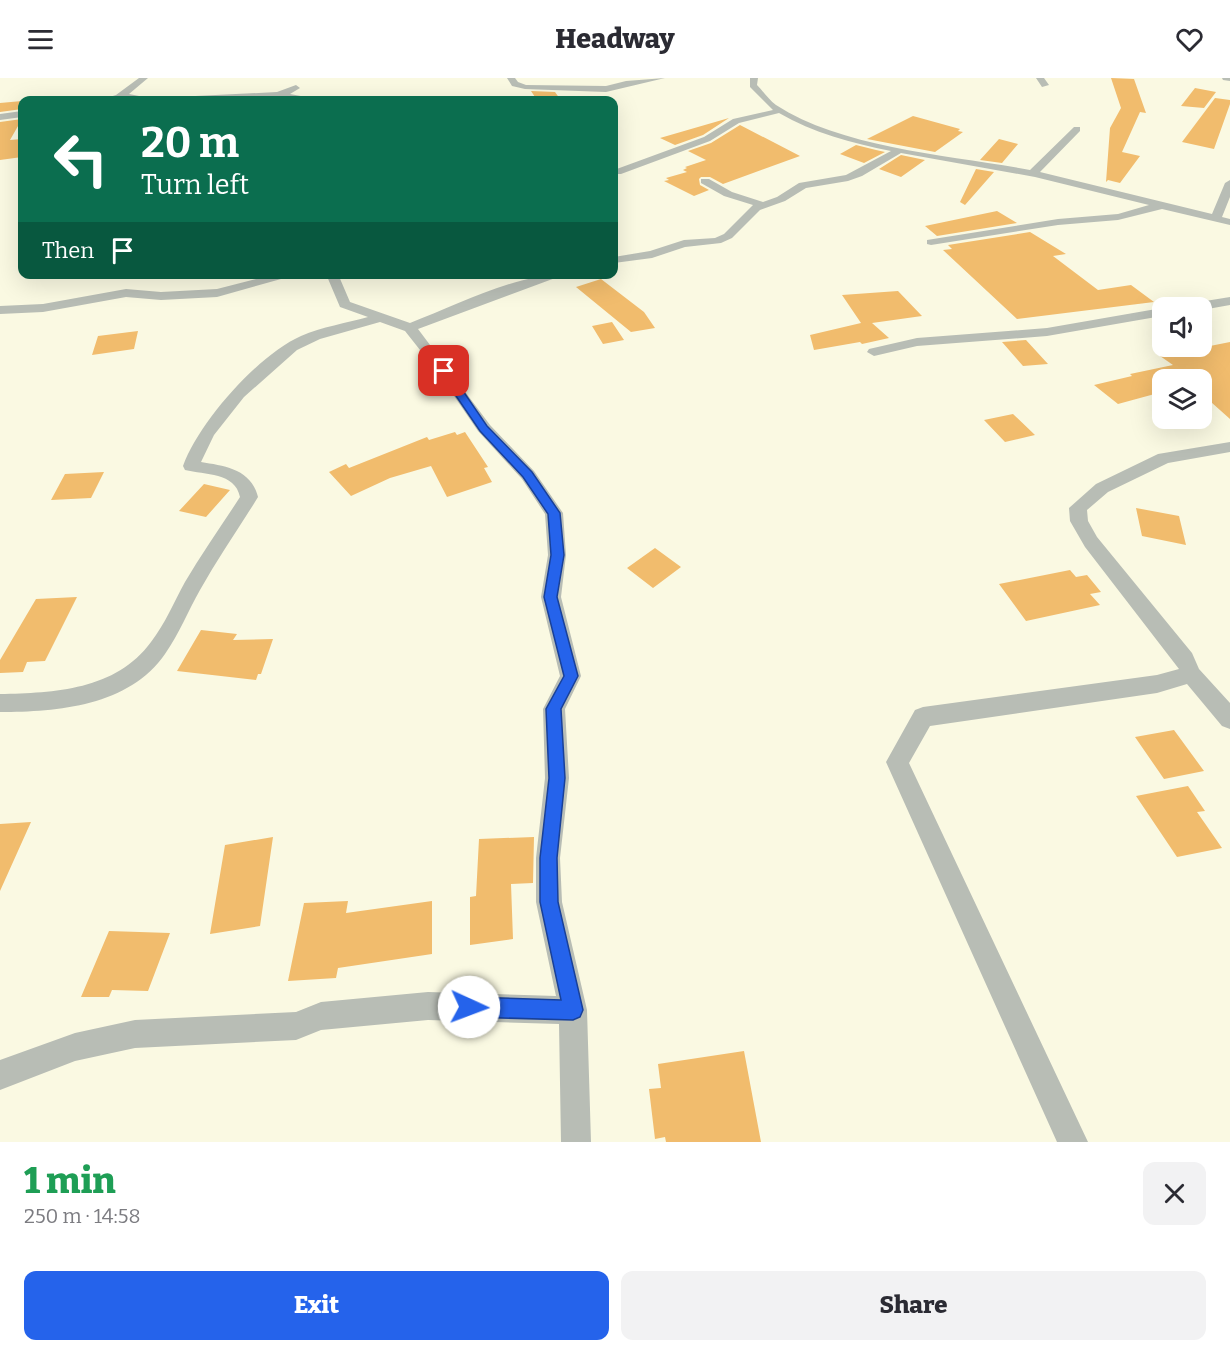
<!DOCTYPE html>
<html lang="en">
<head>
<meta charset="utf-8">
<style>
	body { margin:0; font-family:Bitter,serif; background:#f2f2f3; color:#2b2b33; height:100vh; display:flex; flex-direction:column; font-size:22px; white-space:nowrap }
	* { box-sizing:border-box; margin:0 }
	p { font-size:20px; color:#7c7c81 }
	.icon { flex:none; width:33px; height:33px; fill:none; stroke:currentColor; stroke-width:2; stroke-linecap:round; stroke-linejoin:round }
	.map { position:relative; height:1064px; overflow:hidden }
	.details { display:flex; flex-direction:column; background:#fff; flex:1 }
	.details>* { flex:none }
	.hud { position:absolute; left:18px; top:18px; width:600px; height:183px; border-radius:12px; box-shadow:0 6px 24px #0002; background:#0b6e4f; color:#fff; overflow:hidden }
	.fabs { position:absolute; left:1152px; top:219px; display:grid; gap:12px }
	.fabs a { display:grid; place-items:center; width:60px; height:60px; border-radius:12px; background:#fff; box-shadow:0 6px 24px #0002; font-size:30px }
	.pin { position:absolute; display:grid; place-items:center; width:51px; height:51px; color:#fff; margin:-26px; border-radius:12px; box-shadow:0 3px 9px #0006 }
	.me { position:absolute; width:66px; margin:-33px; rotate:92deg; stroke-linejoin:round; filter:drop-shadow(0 0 4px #0008) }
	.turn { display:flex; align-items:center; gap:21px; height:126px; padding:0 24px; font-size:27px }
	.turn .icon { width:78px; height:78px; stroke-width:2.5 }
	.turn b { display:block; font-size:42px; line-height:51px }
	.then { display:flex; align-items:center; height:57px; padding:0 24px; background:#0003; gap:12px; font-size:22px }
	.round { display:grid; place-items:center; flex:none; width:63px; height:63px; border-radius:12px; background:#f2f2f3 }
	.headline { display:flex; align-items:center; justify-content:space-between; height:102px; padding:0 24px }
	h1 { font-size:36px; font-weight:800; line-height:45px; color:#1e9e55 }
	.cta { display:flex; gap:12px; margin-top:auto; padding:12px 24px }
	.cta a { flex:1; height:69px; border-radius:12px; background:#2563eb; color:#fff; font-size:24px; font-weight:800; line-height:69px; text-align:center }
	.cta a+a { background:#f2f2f3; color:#2b2b33 }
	header { display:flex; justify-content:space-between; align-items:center; height:78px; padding:0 24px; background:#fff; font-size:27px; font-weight:800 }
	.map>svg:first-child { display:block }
</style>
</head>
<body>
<header><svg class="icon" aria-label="menu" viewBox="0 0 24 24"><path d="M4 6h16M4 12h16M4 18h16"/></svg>Headway<svg class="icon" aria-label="heart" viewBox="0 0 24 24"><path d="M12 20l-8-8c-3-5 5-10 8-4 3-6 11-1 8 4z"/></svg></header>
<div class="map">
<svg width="1230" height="1064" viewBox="0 0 1230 1064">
	<rect width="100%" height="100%" fill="#faf9e2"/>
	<!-- building -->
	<path fill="#f1bc6d" d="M1111,0L1134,1L1146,35L1140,34L1122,74L1140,78L1120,105L1108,102L1106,104L1110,50L1121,30Z
		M1195,10L1216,14L1204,30L1181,28Z
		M531,13L555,14L560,21L537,22Z
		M1215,20L1230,22V26L1214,71L1182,64Z
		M22,23V31L0,34V25Z
		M913,38L960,51L958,53L963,54L935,74L867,61Z
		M729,40L703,57L675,67L660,60Z
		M22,41L10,62L22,61V79L0,82V44Z
		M740,47L800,78L723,106L710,99H701L699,101L700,107L709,112L694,118L664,103L669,102L666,100L687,94L683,92L687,90L685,89L706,82L688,73L711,65Z
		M999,61L1018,66L1002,85L980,82Z
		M856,67L876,72L885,74L864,85L840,76Z
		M901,77L925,82L901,99L879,91Z
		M976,91L994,94L965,127L960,124Z
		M997,133L1017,145L937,158L925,148Z
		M1030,154L1066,176L1053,178L1098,212L1131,207L1154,224L1017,241L943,172L952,171L948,167Z
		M601,201L644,234L655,250L631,254L576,209Z
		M898,213L922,238L872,245L889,260L862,266L860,264L814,272L810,257L861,245L842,217Z
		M612,244L624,262L603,266L592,248Z
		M138,253L134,271L92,277L98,258Z
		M1026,262L1048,286L1023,288L1002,264Z
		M1230,264V341L1202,316V302H1162V314L1118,326L1094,307L1132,298L1130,296L1173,287L1160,278Z
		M1013,336L1035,357L1005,364L984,342Z
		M455,354L457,357L465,354L488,389L484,390L492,404L447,419L431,388L390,400L351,418L329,394L346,386L349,390L427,359L429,362Z
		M104,394L91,420L51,422L65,396Z
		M204,406L230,412L206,439L179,433Z
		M1136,430L1179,438L1186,467L1142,458Z
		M655,470L681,489L653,510L627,490Z
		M1070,492L1076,499L1087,497L1101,514L1090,516L1100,527L1026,543L999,506Z
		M77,519L45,583L27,584L23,594L0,595V582L36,521Z
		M201,552L237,556L233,562L273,561L261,596H258L256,602L177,593Z
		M1174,652L1204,693L1164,701L1135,659Z
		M1188,708L1205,733L1197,734L1222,770L1177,779L1136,718Z
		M31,744L0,813V746Z
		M273,759L260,848L210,856L225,767Z
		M534,759L533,805L511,806L513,861L470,867V819L476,818L479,761Z
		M348,823L346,835L432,823V876L338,890L336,900L288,903L304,825Z
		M109,853L170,855L148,913L112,912L109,919H81Z
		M744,973L761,1064H666L665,1059L655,1061L649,1011L661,1010L658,986Z"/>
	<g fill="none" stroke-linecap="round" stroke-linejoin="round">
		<!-- street -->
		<path fill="#b8bdb5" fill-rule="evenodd" d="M139,0H148L129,16L149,20L150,22H100L116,17Z
			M507,0H515L518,4L526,7L606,8L626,3L665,0L606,14L525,11L512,8Z
			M750,0H758L757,7C763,13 769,22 776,27C844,71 951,77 1030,92L1074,49H1080V53L1040,94L1212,136L1225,105L1230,102V119L1222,139L1230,141V147L1162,131L1118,142L1058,147L931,167L927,166V162L1058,141L1118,136L1149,127L1035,99L901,75L862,98L848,103L806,110L785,123L760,132L732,160L721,165L685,169L652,180L614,185V179L650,173L684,162L715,160L724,156L753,127L724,118L701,105V101H709L732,114L763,124L777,119L799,105L846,97L891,73C852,65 813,55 779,35L739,45L710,63L621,96H614V92L704,59L733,41L773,32L750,9Z
			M1036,0H1044L1049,7L1042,9Z
			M1222,0H1230V3L1223,2Z
			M296,7L300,10L290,16L322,22L279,19L171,22L175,19L277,14Z
			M22,33V39L0,42V36Z
			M276,196H299L217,219L161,222L126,219L43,234L0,236V228L43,226L126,211L161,214L217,211Z
			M326,196H338L350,224L410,245C457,227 516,196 566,196L418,251L490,347L534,393L563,435L566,477L561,519L581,598L565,631L569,700L560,780L562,824L587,932L591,1064H561L559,946L428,942L321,952L296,962L135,970L75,983L0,1012V982L75,955L135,942L296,934L321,924L428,914L556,918L536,824V780L545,700L543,631L560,598L541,519L548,477L545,436L522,401L478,353L439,296L405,253L380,244L320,261L297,272L244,319L214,357L201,384C225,388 251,391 258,419C239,450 218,480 200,512C188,533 179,556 165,576C129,628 58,634 0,634V616C54,615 116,612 151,564C165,546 174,524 185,504C202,475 222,447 240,419C235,394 205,397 185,392L183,388C199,344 258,277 301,258C322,249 346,245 368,239L340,229Z
			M1230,219V227L1202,232V230H1181L1187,226Z
			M1162,230V238L1047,258L917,268L874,278L867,274L869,271L917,260L1047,250Z
			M1230,364V374L1168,385L1108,414L1087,432L1088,443L1097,459L1192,575L1199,591L1230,625V651L1222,648L1187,606L1157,615L930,648L909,685L1088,1064H1057L886,684L915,632L923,629L1157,597L1179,591L1085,469L1070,443L1069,430L1096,406L1158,376Z"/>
	</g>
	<!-- route -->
	<path fill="#2563eb" stroke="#184099" stroke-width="1.5" d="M441,291H448L487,348L532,394L560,435L564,477L557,519L578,598L561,631L565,700L557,780L558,824L583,932L580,939L573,942L469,939L462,936L459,929L462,922L469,919L561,922L540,824V780L549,700L546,631L564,598L544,519L551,477L548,436L523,399L480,353L439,293Z"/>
</svg>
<div class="fabs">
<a><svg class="icon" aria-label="sound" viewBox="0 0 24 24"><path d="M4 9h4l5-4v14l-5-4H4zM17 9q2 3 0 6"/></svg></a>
<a><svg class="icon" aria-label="layers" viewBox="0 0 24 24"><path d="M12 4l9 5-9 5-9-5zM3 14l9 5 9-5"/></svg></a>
</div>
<div class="pin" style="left:444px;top:293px;background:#d93025"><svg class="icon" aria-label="arrive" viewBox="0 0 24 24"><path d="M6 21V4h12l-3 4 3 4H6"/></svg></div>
<svg class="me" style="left:469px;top:929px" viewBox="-20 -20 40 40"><circle r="19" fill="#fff"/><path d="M0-13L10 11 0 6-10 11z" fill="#2563eb"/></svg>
<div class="hud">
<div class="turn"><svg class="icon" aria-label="left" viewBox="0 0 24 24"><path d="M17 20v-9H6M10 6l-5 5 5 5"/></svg><div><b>20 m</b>Turn left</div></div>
<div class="then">Then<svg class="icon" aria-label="arrive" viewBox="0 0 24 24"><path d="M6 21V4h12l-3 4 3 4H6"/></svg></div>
</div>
</div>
<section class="details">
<div class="headline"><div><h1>1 min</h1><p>250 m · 14:58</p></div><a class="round"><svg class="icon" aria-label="close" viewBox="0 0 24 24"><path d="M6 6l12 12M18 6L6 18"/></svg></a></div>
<div class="cta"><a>Exit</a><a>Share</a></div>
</section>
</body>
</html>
